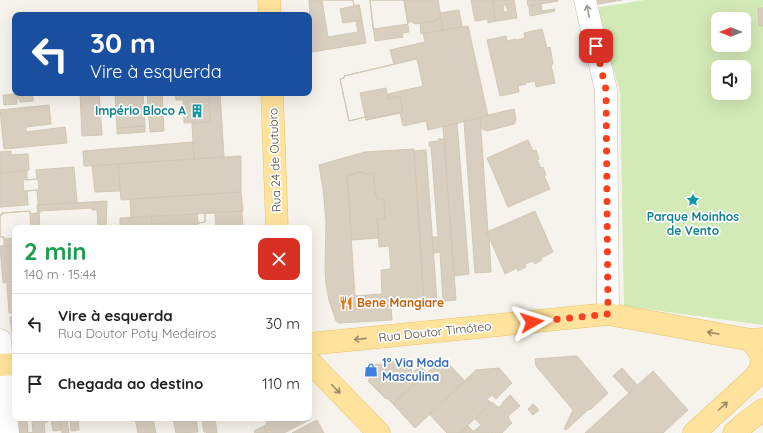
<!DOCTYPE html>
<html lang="pt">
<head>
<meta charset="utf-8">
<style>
	body { margin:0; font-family:Quicksand,sans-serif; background:#f2f2f2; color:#222; height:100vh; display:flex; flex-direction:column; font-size:15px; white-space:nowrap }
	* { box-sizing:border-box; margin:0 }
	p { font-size:13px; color:#767676 }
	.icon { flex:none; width:22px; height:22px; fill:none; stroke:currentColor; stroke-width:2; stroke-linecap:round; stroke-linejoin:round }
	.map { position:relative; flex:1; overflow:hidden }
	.details { position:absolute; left:12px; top:225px; width:300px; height:196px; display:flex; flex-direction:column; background:#fff; border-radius:8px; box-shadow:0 4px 16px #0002 }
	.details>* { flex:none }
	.guide { position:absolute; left:12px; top:12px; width:300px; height:84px; border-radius:8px; box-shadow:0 4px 16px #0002; background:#1a4fa0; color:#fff; overflow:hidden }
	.needle { width:26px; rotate:270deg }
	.buttons { position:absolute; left:711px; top:12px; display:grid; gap:8px }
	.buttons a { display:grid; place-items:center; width:40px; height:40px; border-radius:8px; background:#fff; box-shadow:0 4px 16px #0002; font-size:20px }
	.pin { position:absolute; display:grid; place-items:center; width:34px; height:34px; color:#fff; margin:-17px; border-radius:8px; box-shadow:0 2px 6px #0006 }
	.me { position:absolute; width:44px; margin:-22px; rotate:84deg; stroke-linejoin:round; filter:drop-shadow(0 0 3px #0008) }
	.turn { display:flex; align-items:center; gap:14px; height:84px; padding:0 12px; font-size:18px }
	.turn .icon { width:52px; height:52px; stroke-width:2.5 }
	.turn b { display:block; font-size:28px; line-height:34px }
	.round { display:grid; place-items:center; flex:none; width:42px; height:42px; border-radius:8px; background:#f2f2f2 }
	.headline { display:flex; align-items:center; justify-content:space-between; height:68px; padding:0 12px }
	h1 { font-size:24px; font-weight:800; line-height:30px; color:#1e9e55 }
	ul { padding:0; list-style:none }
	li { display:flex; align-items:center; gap:12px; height:60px; padding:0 12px; border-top:1px solid #e0e0e0 }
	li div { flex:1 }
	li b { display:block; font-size:15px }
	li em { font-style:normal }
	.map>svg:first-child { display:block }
</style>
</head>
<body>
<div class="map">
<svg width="763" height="433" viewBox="0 0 763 433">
	<rect width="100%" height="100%" fill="#f6f3ec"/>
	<!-- green -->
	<path fill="#d2eab5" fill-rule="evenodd" d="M645,0H763V325L624,306L620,91L595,8ZM718,19H744V45H718ZM718,67H744V93H718Z"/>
	<!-- building -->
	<path fill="#d8cfc1" stroke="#d3c7b4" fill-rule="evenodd" d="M309,0H353L354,6L359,5L366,43L312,52Z
		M322,0H353L354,6L359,5L362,20L356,21L358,32L328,37Z
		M370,0H404L408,24L373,29Z
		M370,0H404L409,32L402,33L403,37L375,41Z
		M404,0H438L441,17H439L436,21L415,24L412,22H408Z
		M471,0H492L496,21L488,23V19L475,21Z
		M492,0H514L517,18L496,21ZM503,5H506L508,12H504Z
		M527,0H558V1L528,6Z
		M597,0H622L598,4Z
		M541,4L542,11L555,9V11L530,16L529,6Z
		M359,5L362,20L343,23L340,9Z
		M758,8H763V26H759Z
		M459,10L462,27L443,30L440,13Z
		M439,17H441L443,30L421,34L420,23L436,21Z
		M468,26L488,116L428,130L426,121L403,126L400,113L366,120L365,117L349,121L340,79L344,78V76L394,64L390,50L425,42L423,33Z
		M542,29L547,48L550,47L553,64L551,65L555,83L536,87L535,81L525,83L526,84L518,86L519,92L500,96L487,40L506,36L507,41L516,39V40L525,38L524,33Z
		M417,59L423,86L388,94V99L400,96L403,112L366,120L365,117L349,121L340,79L344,78V76Z
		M386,88L388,99L400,96L403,112L366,120L360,93Z
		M16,93H31V96H33V101L20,102L19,99H17Z
		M80,93H99L102,135L82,136Z
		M115,93H143L145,126L117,128Z
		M147,93H162L164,131L150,132Z
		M175,93H209L210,122L184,123L183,100H176Z
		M209,93H220L224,157L194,159L192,123L210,122Z
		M16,94L17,104L4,105L3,95Z
		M49,105L51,124L26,127V132L65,127L67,143L4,149L0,110Z
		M514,109L516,120L514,124L487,131L481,128L480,117Z
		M480,117L488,232H487L489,237L491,272L475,273L464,121Z
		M457,123L469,274L454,276L443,127Z
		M145,126V132L117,134V128Z
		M438,139H444L456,300L443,301L440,252L434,253L432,237H438L431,146H429V142L439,141Z
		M528,140L533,151L536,150L539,159L537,160L541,168L543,167L546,175L544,176L550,189L508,207L487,158Z
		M193,142L194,159L84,166L83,151Z
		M414,149L424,302L391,305L392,320L339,323L336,321L329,300L326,285L325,270L326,221L323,189L319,165L365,152Z
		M426,150L437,301L424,302L414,151Z
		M11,151V155L28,154L29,170L0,173V152Z
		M241,156V192L121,200L118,164Z
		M118,164L120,191L95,192L92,166Z
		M74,167L77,202L38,205L37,190L27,191L28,205L0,207V173L27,171V180L37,179L36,170Z
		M357,172H363V174L374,173L375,194H376L377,199H384L385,218L377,219L379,238L352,240L347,175L357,174Z
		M357,172H363V174L374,173L375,194H376L377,199H384L385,218L377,219L379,247L389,246L391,269L381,270L382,294L355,296L347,175L357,174Z
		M38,179L39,190L24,191L23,180Z
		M241,192L243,211L131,218L130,199Z
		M107,201L106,228H15V245L4,246V237H0V215H2V213L30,211V214L38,213L37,205Z
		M92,208V210H97L98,228H15V238L4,239V237H0V215H2V213L30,211V214L40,213V211Z
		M242,211L243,228H152L151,216L197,214L198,223L205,222V213Z
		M535,211L553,252L541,258L542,260L535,264L533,261L525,264L526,267L518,271L517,268L505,274L487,232Z
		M39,213L40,228H31L30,214Z
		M205,213H215L216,228H198V223L205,222Z
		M151,216L152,228H120V218Z
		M15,245V282L3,283L0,246Z
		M7,284H15V313H9Z
		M10,317H15V351H14Z
		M577,356L608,393L590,410L589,409L566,430L564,429L573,410L536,366L535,359Z
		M443,358L465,381L415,428L393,404Z
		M398,361V362L410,361L412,368L411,372L407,376L408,377L420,366L427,373L393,404L387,398L386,399L368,381L370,379L365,374V371L368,365L384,364V362Z
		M499,368L512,383L496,399L492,395L487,399L491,403L460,433H447L429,414L476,370Z
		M622,368L638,386L629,393L613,376Z
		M653,371L688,410L663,433H585Z
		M510,395L520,406L508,416L509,417L508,418L512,423L502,433H492L491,432L489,433H460L468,426L473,431L475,430L481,425L475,419L492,402L498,407H499L503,404L502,403Z
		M533,404L539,410L533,415L528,409Z
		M15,418H47L48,422H44L45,433H13ZM32,420L33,432L28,433L27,421Z
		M47,418H61V430L53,431L51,419L47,420Z
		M61,418H67L69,433H62Z
		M70,418H78L79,430L71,431Z
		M135,418H153L156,433H138Z
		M173,418H183V420L188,419V418H196L198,432L176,433Z
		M198,418H215L217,433H207L206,432H204L202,420L198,421Z
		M271,418H308L309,420L284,433H267L264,426L267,424L266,420Z
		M317,420L324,433H292Z
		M264,426L267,433H255L254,431Z"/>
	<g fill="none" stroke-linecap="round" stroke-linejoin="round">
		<!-- minor casing -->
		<g stroke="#c2bbae" stroke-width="23">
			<path id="minor" d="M585,0L606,90L608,314
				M0,340L8,433"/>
		</g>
		<!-- major casing -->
		<g stroke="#e6c16a" stroke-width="23">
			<path id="major" d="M269,0L270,15
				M272,93L277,228
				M309,344L608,314L751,340L763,339
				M309,361L379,433
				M0,365L15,364
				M694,433L753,379L760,370L763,357L751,340
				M734,433L749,420L763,410"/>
		</g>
		<!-- minor -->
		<use href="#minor" stroke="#fff" stroke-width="22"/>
		<!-- major -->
		<use href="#major" stroke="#ffe39c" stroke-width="22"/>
	</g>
	<!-- one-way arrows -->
	<defs><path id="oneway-shaft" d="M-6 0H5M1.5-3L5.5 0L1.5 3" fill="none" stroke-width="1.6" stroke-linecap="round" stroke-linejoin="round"/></defs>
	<use stroke="#9c9892" href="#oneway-shaft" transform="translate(588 11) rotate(-102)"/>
	<g stroke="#9c8c66">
		<use href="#oneway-shaft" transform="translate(713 333) rotate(-170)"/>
		<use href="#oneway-shaft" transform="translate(360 339) rotate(174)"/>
		<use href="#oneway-shaft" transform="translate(336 389) rotate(46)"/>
		<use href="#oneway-shaft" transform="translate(723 406) rotate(-42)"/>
	</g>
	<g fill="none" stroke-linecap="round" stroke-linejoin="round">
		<!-- route -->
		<path stroke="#fc3f1d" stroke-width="7" stroke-dasharray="0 12.6" d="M532,322L608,314L606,90L596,46"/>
	</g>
	<!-- icons -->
	<defs>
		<g id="building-bare" transform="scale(1.08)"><path d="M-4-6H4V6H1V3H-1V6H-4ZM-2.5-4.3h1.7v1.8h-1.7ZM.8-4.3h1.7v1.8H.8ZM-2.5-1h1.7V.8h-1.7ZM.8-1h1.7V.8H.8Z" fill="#0f9aa8" stroke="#fff" stroke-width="2.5" paint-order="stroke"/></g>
		<g id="sight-bare" transform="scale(1.08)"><path d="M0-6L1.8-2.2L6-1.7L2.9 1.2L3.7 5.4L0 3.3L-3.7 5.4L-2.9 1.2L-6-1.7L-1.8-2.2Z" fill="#0f9aa8" stroke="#fff" stroke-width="2.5" paint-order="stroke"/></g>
		<g id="restaurant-bare" transform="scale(1.08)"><path d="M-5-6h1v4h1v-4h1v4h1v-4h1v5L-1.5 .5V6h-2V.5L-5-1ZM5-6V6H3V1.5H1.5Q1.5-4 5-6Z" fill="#e8710a" stroke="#fff" stroke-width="2.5" paint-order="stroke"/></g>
		<g id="shop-bare" transform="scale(1.08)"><path d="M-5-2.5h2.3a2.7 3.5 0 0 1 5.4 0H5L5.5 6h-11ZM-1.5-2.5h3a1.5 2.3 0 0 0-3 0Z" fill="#3f7fe0" stroke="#fff" stroke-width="2.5" paint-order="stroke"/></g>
	</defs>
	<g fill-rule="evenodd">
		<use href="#building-bare" x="197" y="111"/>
		<use href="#sight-bare" x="693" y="200"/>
		<use href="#restaurant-bare" x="346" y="303"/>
		<use href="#shop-bare" x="371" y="370"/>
	</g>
	<g text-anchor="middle" stroke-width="3.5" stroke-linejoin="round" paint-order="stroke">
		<!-- culture labels -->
		<g font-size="12" font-weight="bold" fill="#0d838f" stroke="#fff" text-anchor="end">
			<text x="186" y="115">Império Bloco A</text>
			<text x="693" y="221" text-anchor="middle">Parque Moinhos<tspan x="693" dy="14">de Vento</tspan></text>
		</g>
		<!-- street labels -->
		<g font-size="12" fill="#4b4439" stroke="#fff">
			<text transform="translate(275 160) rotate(-92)" y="4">Rua 24 de Outubro</text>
			<text transform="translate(435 332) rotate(-6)" y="4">Rua Doutor Timóteo</text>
		</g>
		<!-- food labels -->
		<g font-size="12" font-weight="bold" fill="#c56008" stroke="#fff" text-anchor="start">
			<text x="357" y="307">Bene Mangiare</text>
		</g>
		<!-- shop labels -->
		<g font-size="12" font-weight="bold" fill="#366cbe" stroke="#fff" text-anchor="start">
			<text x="382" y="367">1° Via Moda<tspan x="382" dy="14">Masculina</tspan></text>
		</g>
	</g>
</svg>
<div class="buttons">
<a><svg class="needle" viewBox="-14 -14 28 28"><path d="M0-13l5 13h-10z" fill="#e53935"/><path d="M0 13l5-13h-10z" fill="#767676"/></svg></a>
<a><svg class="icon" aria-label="sound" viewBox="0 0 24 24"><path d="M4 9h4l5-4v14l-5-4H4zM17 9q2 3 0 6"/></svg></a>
</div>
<div class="pin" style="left:596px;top:46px;background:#d93025"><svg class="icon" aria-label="arrive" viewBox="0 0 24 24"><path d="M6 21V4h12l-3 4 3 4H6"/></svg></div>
<svg class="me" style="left:532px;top:322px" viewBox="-20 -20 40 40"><path d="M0-17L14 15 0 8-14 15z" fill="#fc3f1d" stroke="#fff" stroke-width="4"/></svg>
<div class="guide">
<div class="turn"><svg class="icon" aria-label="left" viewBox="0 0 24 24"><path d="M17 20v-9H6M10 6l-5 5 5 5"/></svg><div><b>30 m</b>Vire à esquerda</div></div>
</div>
<section class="details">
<div class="headline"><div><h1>2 min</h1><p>140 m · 15:44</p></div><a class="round" style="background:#d93025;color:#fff"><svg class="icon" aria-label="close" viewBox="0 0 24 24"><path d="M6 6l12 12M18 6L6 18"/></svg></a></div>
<ul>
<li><svg class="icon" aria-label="left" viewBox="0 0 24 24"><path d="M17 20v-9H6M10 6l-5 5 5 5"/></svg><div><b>Vire à esquerda</b><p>Rua Doutor Poty Medeiros</p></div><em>30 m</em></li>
<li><svg class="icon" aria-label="arrive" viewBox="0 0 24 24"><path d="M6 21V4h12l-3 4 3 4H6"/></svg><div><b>Chegada ao destino</b></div><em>110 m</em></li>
</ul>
</section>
</div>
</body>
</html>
